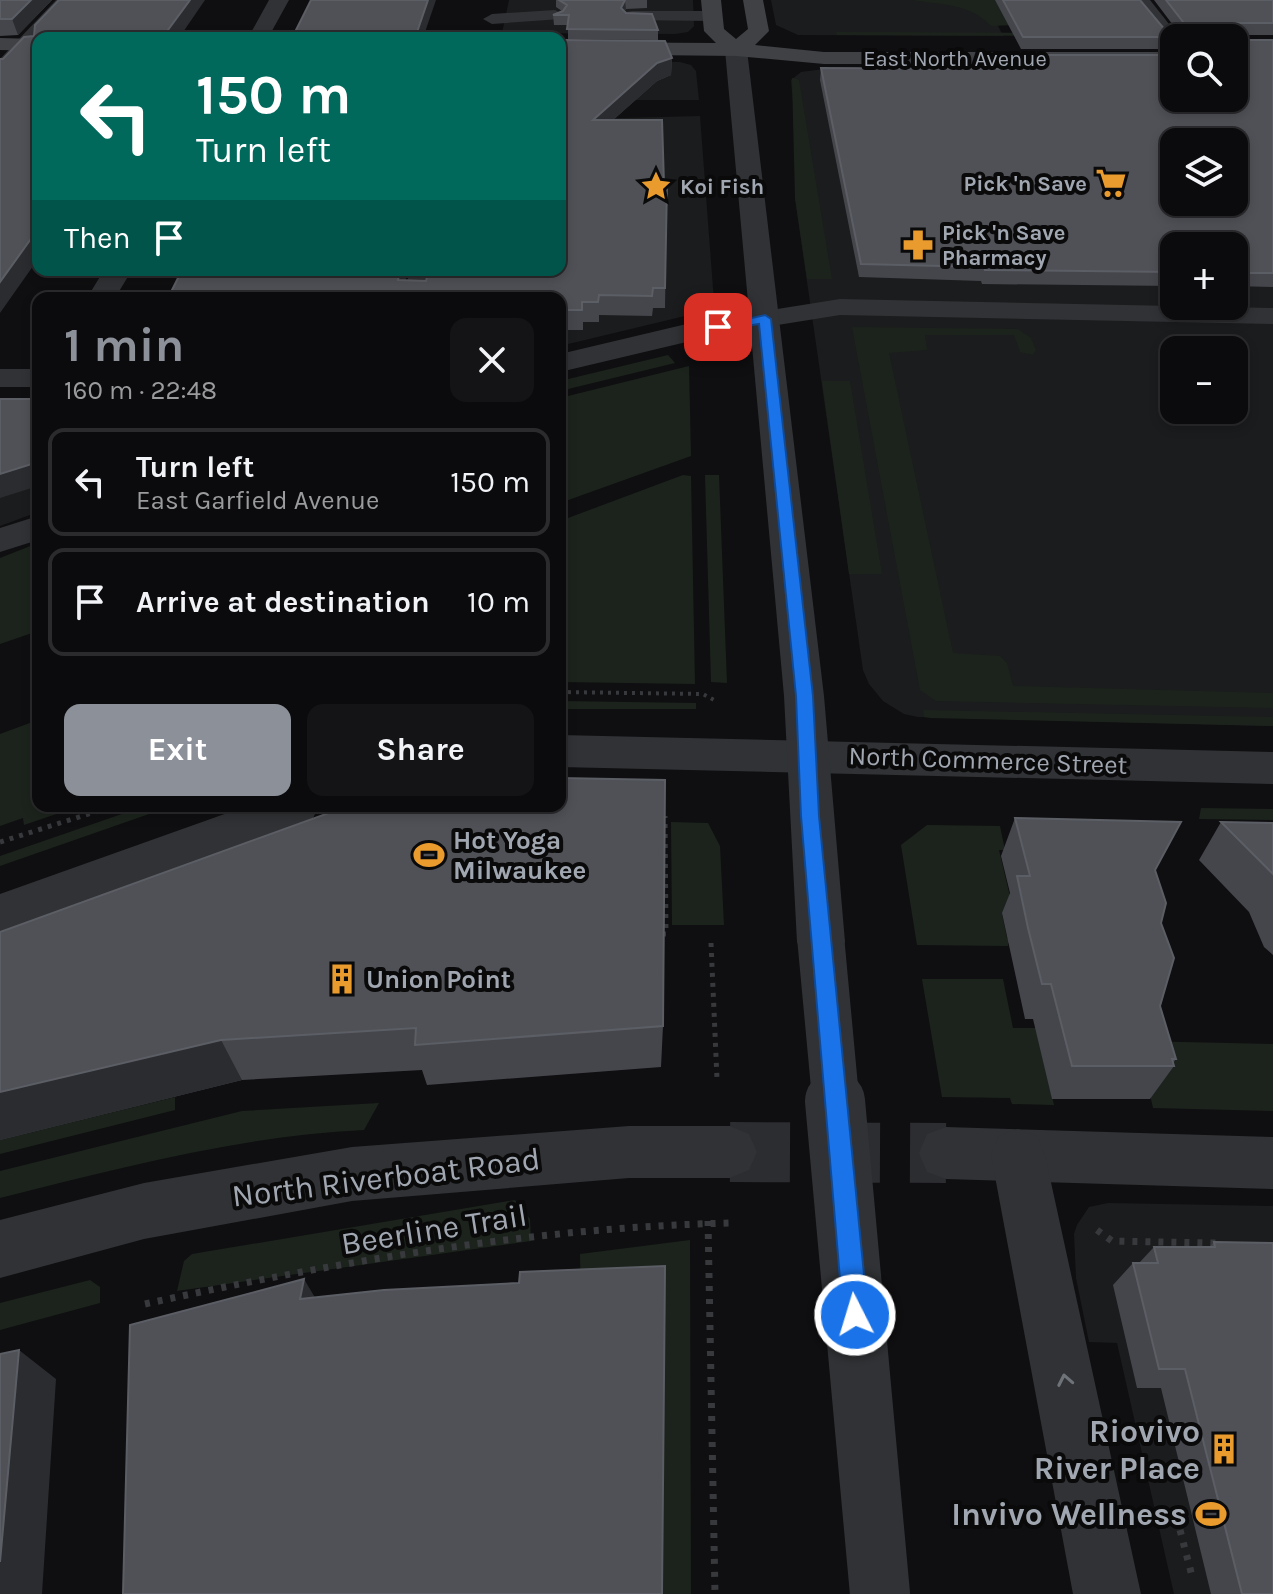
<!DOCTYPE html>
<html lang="en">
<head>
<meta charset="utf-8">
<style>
	body { margin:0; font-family:Karla,sans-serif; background:#141416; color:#f1f3f6; height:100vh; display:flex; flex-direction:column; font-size:30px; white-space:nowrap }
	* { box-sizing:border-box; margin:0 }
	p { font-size:26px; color:#9a9b9d }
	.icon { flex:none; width:44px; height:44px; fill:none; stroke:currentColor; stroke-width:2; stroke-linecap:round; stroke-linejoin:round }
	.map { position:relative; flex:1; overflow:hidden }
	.details { position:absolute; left:32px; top:292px; width:534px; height:520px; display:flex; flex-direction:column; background:#0b0b0d; border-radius:16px; box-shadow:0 4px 12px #0003,0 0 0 2px #2b2b2e }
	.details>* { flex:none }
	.banner { position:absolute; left:32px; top:32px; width:534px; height:244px; border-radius:16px; box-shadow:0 4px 12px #0003,0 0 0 2px #2b2b2e; background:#00695c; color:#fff; overflow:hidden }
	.fabs { position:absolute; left:1160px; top:24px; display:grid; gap:16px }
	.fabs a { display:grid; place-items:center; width:88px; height:88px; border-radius:16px; background:#0b0b0d; box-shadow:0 4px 12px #0003,0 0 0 2px #2b2b2e; font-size:40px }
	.pin { position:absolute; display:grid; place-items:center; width:68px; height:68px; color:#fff; margin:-34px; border-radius:16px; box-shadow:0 4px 12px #0006 }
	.me { position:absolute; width:88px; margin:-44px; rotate:355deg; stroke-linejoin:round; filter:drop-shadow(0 0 6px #0008) }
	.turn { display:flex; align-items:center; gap:28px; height:168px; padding:0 32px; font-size:36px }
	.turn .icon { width:104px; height:104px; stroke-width:2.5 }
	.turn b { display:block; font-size:56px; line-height:68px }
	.then { display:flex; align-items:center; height:76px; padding:0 32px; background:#0003; gap:16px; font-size:30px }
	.round { display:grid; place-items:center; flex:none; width:84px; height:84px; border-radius:16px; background:#141416 }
	.overview { display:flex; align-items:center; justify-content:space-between; height:136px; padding:0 32px }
	h1 { font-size:48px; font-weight:700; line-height:60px; color:#8c9099 }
	.primary-button { display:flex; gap:16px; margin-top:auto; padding:16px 32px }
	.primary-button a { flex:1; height:92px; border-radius:16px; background:#8c9099; color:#fff; font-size:32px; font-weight:700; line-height:92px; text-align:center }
	.primary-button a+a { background:#141416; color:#f1f3f6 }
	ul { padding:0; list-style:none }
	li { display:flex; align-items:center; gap:24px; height:108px; margin:0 16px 12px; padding:0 16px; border:4px solid #2b2b2e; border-radius:16px }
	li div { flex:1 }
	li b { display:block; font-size:30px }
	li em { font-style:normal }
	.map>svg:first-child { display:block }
</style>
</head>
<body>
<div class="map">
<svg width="1273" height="1594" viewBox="0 0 1273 1594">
	<rect width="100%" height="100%" fill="#0f0f11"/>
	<!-- built -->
	<path fill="#1b1c1d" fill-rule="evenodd" d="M509,0H693L694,26L688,32L675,34L502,33Z
		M771,0H985L1003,36L798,35L776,25Z
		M560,60L680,62L691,65L696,71L699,100H560Z
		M824,69L1174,98H1234L1273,71V726L918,717L904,714L883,701L869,684L863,670L795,198V125L791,80L801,72ZM1174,142H1234V202H1174ZM1174,246H1234V306H1174ZM1174,350H1234V410H1174Z
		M700,116L713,288L714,301L710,310L560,346V298H427L560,270L581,119Z
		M38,401V512L0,526V413Z
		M1108,1203L1273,1206V1594H1174L1117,1343L1089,1342L1076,1278L1074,1234L1077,1225L1089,1207Z"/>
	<!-- green -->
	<path fill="#1c231c" d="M912,0H1002L1015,25L991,26C970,3 941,5 912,0Z
		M836,32L1126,33L1124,36L837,35Z
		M792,78L799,80L832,279H807L795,198Z
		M852,327L1018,329L1031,338L1036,350L1033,355L1020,352L1014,335H925L927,350L889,353L953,653L1000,656L1007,663L1013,686L1273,693V708L936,701L920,690Z
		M668,355L675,363L560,391V381Z
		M689,366L691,456L560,503V398Z
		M822,381H850L882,574H849Z
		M683,475L691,476L695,684L560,682V521Z
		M705,475H719L727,683L711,682Z
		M38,543V631L0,644V558Z
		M560,701L696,703V709H560Z
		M923,710L1273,717V726L931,718L924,717Z
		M38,720V806H80L24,825L23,818L0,826V734Z
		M145,806H172L0,866V856Z
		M1201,808L1273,809V820L1199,819Z
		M671,822L708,823L720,846L724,925H672Z
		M927,825L1000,826L1005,850H999L1012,905L1002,914L1007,938L1016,943H1008V946L917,945L901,845Z
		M922,979H1003L1013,1028H1036L1054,1105L1012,1104L1010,1098L942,1097Z
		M1138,1041L1273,1044V1111L1153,1108Z
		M175,1097V1110L0,1154V1140Z
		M379,1103L364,1130C240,1136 120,1168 0,1198V1171L242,1111Z
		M515,1200L530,1219L531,1241L177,1291L184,1261L192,1254Z
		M690,1240L691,1594H660L581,1302L580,1254Z
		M90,1280L100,1287V1303L0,1330V1303Z"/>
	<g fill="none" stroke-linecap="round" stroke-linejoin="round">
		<!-- minor-tunnel -->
		<path stroke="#2c2d31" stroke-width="60" stroke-dasharray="60 30" stroke-linecap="butt" d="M730,1152L946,1153"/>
		<!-- path-far2 -->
		<path stroke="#37393c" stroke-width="4" stroke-dasharray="3 5" stroke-linecap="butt" d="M560,692L703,694L714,700"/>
		<!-- path-far1 -->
		<path stroke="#37393c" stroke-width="5" stroke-dasharray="4 6" stroke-linecap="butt" d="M0,842L114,806
			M662,934H666L665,816
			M711,943L717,1079"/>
		<!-- path -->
		<path stroke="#37393c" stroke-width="7" stroke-dasharray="5 8" stroke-linecap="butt" d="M708,1221L715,1594
			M1097,1230L1112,1241L1216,1243
			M145,1304C336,1262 537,1227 733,1223
			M1180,1530L1192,1576"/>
		<!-- service -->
		<path fill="#303235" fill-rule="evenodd" d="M56,0H75L7,74L0,76V59Z
			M1132,0H1150L1180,38H1174V47L1168,46Z
			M555,10L564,15L561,19L492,24L483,19L492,14Z
			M632,11H713L722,16L713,21L626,20L623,16L626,12Z
			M410,270H434L427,298H403Z
			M840,299L1273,308V324L840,315L765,327L756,324L752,319L756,314L765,311Z"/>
		<!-- minor -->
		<path fill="#303235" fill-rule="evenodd" d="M269,0H289L268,38H248Z
			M104,270H132L115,298H87Z
			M765,310L775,313L780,319L775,325L695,340L560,372V354L695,322Z
			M0,369H38V387H0Z
			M38,516V540L0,552V528Z
			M560,735L1273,752V784L560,767Z
			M247,806H319L313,818L0,934V894Z
			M629,1126H730L749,1134L757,1152L749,1170L730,1178H629L352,1201L144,1239L0,1278V1220L144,1183L352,1147Z
			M946,1127L1273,1137V1189L946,1179L927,1172L919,1153L927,1134Z"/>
		<!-- tertiary -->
		<path fill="#303235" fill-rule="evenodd" d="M736,44L747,50L824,696L845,942L838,956L821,962L804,956L797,942L784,696L725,50Z
			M1018,1129L1037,1136L1045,1155L1141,1594H1073L991,1155L999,1136Z"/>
		<!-- secondary -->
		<path fill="#3f4145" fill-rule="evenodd" d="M701,0H721L724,29L736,39L748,29L743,0H763L769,31L755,45L824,52H1174V64H824L736,56L560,54V42L716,43L704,31Z
			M0,38L38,39V51L0,50Z"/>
		<!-- tertiary-bridge-far1 -->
		<path stroke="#303235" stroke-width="47" d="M821,942L836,1103"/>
		<!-- tertiary-bridge -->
		<path stroke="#303235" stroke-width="60" d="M835,1101L880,1594"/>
	</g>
	<!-- wall -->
	<path fill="#45464c" d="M0,0H52L18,35L0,36Z
		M556,0H647V8L626,9L624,12L658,30V40L568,39V25H554L553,15L562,11L556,7Z
		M995,0H1140L1171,37L1168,49H1021Z
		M1154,0H1273V35H1236L1238,40H1273V287L1234,286V246H1174V286L982,284L981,281L859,277L820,80L821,68L1031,69L1030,67L1033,55L1234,98L1181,38H1178L1179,33Z
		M672,58L671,75L657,81L613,120L664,184H667L665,308H653L652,316L599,315V322H583V330H560V298L182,270H408L405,280L426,281L560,270V91Z
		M1015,818L1155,870L1161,923L1160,1006L1176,1059L1173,1063L1174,1066L1150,1099H1052L1033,1019H1025L1002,913L1010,893L1001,856Z
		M1221,822L1273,823V955L1264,947L1249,912L1199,860Z
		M0,932L663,1026L661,1067L427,1085L422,1070L242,1080L0,1140Z
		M1214,1242L1273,1594H1211L1161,1388H1137L1113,1285L1133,1263H1139L1154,1247H1209Z"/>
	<!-- shaded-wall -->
	<path fill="#2b2c30" d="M31,0H52L18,35L12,19Z
		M190,0H205L179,38H162Z
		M428,0H436L423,38H415Z
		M625,0L626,9L621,18V8Z
		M672,58L671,75L657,81L593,138V120L657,63Z
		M38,229V259L0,313V282Z
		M400,270H408L401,298L398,280Z
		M38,462V486L0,498V474Z
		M221,1040L242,1080L0,1140V1092Z
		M304,1279L323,1311L300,1299Z
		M19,1350L56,1379L42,1594H0V1562Z"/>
	<!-- building -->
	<path fill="#4f5157" stroke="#5c5e65" stroke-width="2" fill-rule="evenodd" d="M0,0H31L12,19H0Z
		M59,0H190L162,38H38V229L0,282V59H3L24,37L34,36L35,25Z
		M311,0H428L415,38H292Z
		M559,0H625L621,8L626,13L652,14L658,30L567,29L569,15H553L563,11L567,5Z
		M1003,0H1140L1171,37H1023Z
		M1166,0H1273V23H1233L1230,26L1235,29L1238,40H1273V273H1234V246H1174V272L985,270L984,267L861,264L821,68L1030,69L1040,68L1033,55H1174V98H1234V38H1181V29L1187,27ZM1174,142H1234V202H1174Z
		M565,40L665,41L672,58L657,63L593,120H662L664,184H667L665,288H653L652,296L599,295L598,302H582V310H560V298H168L182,270H400L398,280L426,281L429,270H560V91Z
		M0,399H38V462L0,474Z
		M560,778L665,780L663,1026L415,1045L416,1028L221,1040L0,1092V932L348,806H560Z
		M1015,818L1181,822L1155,870L1166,903L1161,923L1174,958L1160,1006L1176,1059H1172L1174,1066H1072L1051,984H1042L1028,928L1017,876H1030Z
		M1221,822L1273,823V874Z
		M1214,1242L1273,1243V1594H1242L1185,1369H1159L1133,1263H1158L1154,1247H1215Z
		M665,1266L662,1594H123L130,1325L304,1279L300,1299L384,1290L519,1283L520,1272Z
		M19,1350L0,1562V1354Z"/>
	<!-- one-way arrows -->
	<defs><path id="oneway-chevron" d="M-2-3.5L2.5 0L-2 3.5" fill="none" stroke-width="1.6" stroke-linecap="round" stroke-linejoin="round" transform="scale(2)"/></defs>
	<use stroke="#6e7279" href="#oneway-chevron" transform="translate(1065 1380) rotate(-101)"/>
	<!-- route -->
	<path fill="#1a73e8" stroke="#114b97" stroke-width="2" d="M765,315L771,319L813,696L819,816L868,1315L864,1323L855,1327L846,1323L843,1315L801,816L796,696L759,324L718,331L712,327Z"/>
	<!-- icons -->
	<defs>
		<g id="supermarket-bare" transform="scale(2.4)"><path d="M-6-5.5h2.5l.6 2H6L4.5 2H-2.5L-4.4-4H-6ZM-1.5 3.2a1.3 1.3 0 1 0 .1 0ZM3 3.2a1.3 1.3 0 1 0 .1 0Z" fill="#ea9b2e" stroke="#0a0a0b" stroke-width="2.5" paint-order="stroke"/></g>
		<g id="sight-bare" transform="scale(2.4)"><path d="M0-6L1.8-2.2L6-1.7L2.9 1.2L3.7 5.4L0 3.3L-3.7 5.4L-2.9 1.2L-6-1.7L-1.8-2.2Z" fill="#ea9b2e" stroke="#0a0a0b" stroke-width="2.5" paint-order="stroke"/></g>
		<g id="pharmacy-bare" transform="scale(2.4)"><path d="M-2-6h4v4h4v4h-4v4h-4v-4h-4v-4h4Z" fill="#ea9b2e" stroke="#0a0a0b" stroke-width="2.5" paint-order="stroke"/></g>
		<g id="stadium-bare" transform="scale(2.4)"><path d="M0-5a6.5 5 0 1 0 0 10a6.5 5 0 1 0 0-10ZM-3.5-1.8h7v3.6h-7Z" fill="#ea9b2e" stroke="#0a0a0b" stroke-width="2.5" paint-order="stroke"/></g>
		<g id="building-bare" transform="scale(2.4)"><path d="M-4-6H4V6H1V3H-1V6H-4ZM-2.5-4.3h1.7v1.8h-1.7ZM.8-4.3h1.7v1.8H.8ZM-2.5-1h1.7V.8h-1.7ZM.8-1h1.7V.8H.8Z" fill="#ea9b2e" stroke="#0a0a0b" stroke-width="2.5" paint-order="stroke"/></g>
	</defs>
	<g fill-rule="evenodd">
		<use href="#supermarket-bare" x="1111" y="183"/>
		<use href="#sight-bare" x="656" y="186"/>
		<use href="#pharmacy-bare" x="918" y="245"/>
		<use href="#stadium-bare" x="429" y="855"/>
		<use href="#building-bare" x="342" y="979"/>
		<use href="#building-bare" x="1224" y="1449"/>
		<use href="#stadium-bare" x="1211" y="1514"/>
	</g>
	<g text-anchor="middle" stroke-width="8" stroke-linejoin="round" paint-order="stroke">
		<!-- far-street labels -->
		<g font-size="22" fill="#a1a7b1" stroke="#0a0a0b">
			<text x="955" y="66">East North Avenue</text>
		</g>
		<!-- far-poi labels -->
		<g font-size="22" font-weight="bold" fill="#a1a7b1" stroke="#0a0a0b" text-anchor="start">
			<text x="1087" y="191" text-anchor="end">Pick 'n Save</text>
			<text x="680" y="194">Koi Fish</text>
			<text x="942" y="240">Pick 'n Save<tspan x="942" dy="25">Pharmacy</tspan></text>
		</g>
		<!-- street labels -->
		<g font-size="26" fill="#a1a7b1" stroke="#0a0a0b">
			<text transform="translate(988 760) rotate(2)" y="9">North Commerce Street</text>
		</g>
		<!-- poi labels -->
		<g font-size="26" font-weight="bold" fill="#a1a7b1" stroke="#0a0a0b" text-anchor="start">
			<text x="453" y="849">Hot Yoga<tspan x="453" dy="30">Milwaukee</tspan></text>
			<text x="366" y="988">Union Point</text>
		</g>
		<!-- near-street labels -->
		<g font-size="32" fill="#a1a7b1" stroke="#0a0a0b">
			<text transform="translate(386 1177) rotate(-7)" y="11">North Riverboat Road</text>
			<text transform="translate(434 1229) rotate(-9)" y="11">Beerline Trail</text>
		</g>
		<!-- near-poi labels -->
		<g font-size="32" font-weight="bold" fill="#a1a7b1" stroke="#0a0a0b" text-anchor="end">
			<text x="1200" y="1442">Riovivo<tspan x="1200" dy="37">River Place</tspan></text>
			<text x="1187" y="1525">Invivo Wellness</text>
		</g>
	</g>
</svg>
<div class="fabs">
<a><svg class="icon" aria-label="search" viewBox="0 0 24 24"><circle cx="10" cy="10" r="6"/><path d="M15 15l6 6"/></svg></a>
<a><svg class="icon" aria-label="layers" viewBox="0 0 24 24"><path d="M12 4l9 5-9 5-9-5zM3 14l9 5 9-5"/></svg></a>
<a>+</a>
<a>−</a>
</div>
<div class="pin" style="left:718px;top:327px;background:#d93025"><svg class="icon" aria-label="arrive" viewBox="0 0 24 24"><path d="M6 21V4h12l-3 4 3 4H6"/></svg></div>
<svg class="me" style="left:855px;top:1315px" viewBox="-20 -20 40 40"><circle r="17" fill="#1a73e8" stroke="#fff" stroke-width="3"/><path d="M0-11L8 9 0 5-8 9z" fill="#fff"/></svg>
<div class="banner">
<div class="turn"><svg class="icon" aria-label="left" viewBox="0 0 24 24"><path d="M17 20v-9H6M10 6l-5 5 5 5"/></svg><div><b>150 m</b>Turn left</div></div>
<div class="then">Then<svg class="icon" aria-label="arrive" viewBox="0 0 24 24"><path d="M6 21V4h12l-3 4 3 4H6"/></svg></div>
</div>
<section class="details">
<div class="overview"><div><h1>1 min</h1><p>160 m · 22:48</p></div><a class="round"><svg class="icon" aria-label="close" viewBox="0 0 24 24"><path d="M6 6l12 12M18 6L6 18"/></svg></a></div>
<ul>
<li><svg class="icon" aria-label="left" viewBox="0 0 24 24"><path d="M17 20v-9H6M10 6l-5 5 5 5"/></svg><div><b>Turn left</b><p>East Garfield Avenue</p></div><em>150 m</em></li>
<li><svg class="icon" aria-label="arrive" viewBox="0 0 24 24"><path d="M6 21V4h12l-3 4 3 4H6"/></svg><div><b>Arrive at destination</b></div><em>10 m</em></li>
</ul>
<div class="primary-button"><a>Exit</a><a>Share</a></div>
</section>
</div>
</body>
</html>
